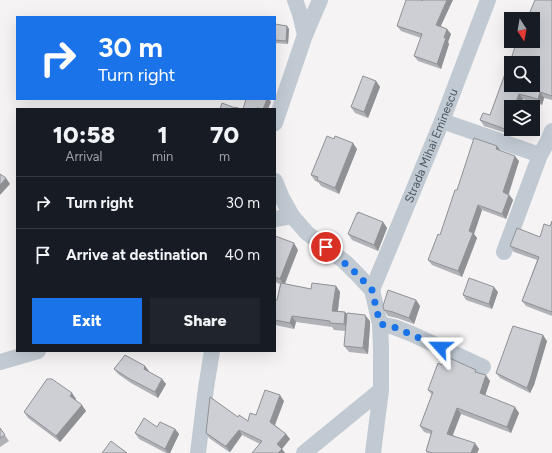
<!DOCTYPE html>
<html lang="en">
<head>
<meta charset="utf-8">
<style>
	body { margin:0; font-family:Figtree,sans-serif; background:#20242c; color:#f1f3f6; height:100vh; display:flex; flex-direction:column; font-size:15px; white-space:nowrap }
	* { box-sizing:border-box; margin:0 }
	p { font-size:13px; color:#9ea1a6 }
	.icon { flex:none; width:22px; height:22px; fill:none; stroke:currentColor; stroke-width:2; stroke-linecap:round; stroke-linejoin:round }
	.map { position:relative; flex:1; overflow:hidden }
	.sheet { position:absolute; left:16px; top:108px; width:260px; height:244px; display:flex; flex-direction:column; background:#171b24; border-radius:0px; box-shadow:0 4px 16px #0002 }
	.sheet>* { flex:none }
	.hud { position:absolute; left:16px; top:16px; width:260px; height:84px; border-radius:0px; box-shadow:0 4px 16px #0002; background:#1a73e8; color:#fff; overflow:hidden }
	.needle { width:26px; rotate:169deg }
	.fabs { position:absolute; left:504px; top:12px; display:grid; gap:8px }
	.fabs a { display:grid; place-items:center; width:36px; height:36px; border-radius:0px; background:#171b24; box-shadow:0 4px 16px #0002; font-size:20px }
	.pin { position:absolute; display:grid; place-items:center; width:34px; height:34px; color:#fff; margin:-17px; border:2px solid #fff; border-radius:50%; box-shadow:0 1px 4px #0007 }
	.me { position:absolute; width:44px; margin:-22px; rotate:294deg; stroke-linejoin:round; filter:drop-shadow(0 0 3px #0008) }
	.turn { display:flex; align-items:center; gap:14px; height:84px; padding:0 16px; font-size:18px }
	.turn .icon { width:52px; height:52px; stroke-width:2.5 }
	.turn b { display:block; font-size:28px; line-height:34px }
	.eta { display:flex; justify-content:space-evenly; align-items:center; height:68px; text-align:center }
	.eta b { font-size:24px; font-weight:800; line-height:28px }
	.action { display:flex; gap:8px; margin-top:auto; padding:8px 16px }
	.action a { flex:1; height:46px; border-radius:0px; background:#1a73e8; color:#fff; font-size:16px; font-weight:800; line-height:46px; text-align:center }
	.action a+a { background:#20242c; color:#f1f3f6 }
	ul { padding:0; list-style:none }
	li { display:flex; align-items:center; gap:12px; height:52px; padding:0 16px; border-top:1px solid #363941 }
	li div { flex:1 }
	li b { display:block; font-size:15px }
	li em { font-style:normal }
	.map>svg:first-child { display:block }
</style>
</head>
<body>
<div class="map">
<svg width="552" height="453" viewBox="0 0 552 453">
	<rect width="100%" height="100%" fill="#f5f3f3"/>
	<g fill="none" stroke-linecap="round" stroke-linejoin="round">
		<!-- minor -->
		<g stroke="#c1cad2" stroke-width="16">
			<path d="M295,0L300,14L305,35"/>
			<path d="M442,121L540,155"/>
			<path d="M275,123L305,35L320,0"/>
			<path d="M275,181L282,198L292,216L307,233L345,262L357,274L372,290L380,324L381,348V390L373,453"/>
			<path d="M275,219L292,216"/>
			<path d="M504,252L540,155L548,141L552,131"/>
			<path id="s1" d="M372,290L442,121L488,0"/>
			<path d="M380,324L394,327L412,334L483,367"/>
			<path d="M0,362L38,351"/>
			<path d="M198,453L206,388L212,351"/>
			<path d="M304,453L381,390"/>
		</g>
	</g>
	<!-- wall -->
	<path fill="#b0b2b7" d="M552,0V100L544,98L542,105L523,99L511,107V128L509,134L484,126L480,120L490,115L506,74Z
		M275,24L287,26L289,29L288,44L275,43Z
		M397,26H441L451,34L448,42L449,44L441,69L418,61L414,56L421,38L401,31Z
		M376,81L380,87L368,118L355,113L351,107Z
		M334,139L357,149L339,194L321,186L318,182L315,181L311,175Z
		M497,146L501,151L519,161L509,194L513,200L506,219L482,210L474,234L477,238L462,277L432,265L428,260L440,235L457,190Z
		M552,221V316L526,306L522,301L537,260L514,252L510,246L540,237L550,226Z
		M383,222L387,228L378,251L352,240L348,234Z
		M275,236L298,250L285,284L311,289L336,286L340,292L338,311L345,312L347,315L370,321V325L368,354L349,352L344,346L346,331L334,330L332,327L296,322L294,329L275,325V300H277L280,284L275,282Z
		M498,292L492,309L466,300L463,295Z
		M416,300L420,306L414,324L397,318L388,316L384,310Z
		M547,341L534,385L530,393L500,378L496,373Z
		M442,365L477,372L490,381L485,395L519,413L511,433L461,414L453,435L479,449L477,453H427L426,451L431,434L424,432L420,426L432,395L428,390Z
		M145,366L149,372L162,379L166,384L158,398L131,383L118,374L114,369Z
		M72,393L76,399L75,400L86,411L60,442L28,418L24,412Z
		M284,401L275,425L286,434L290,439L282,449L285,453H252L260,444L242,435L230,452H229L209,438L206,433L238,417L248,421L256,415Z
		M157,427L175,429L179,434L170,453H166L139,439L135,433Z
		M0,428L9,441L0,447Z"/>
	<!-- shaded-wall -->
	<path fill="#909195" d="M447,0H453L439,30L436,25Z
		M287,26L289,29L288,44L286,41Z
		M447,29L451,34L448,42L449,44L441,69L437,64Z
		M376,81L380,87L368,118L364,112Z
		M540,92L544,98L542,105L538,99Z
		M519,94L523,99L520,107H514Z
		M267,99H269L271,102L268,109H263Z
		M510,112L511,113V128L509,134L505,129Z
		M353,143L357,149L339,194L335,188Z
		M497,146L501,152L496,149Z
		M515,156L519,161L507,198L503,192Z
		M6,178L10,184L0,195V185Z
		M509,195L513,200L506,219L502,214Z
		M478,205L482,210L474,234L477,238L462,277L458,271L469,231Z
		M383,222L387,228L378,251L374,245Z
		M294,243L298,250L284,285L280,279Z
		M336,286L340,292L337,317L332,311Z
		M494,287L498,292L492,309L489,304Z
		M416,300L420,306L414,324L409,318Z
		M345,312L350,318L349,331L344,324Z
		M365,315L370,321V325L368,354L363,348Z
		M292,316L296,322L294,329L290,323Z
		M543,335L547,341L534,385L530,393L527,388Z
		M145,366L149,371L147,374L144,369Z
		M486,375L490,381L484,399L480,393Z
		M162,379L166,384L158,398L155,392Z
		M72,393L76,399L74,402L70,396Z
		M280,395L284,401L274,427L270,422Z
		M82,405L86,411L60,442L56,436Z
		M515,407L519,413L511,433L507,427Z
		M457,408L461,414L451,439L447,434Z
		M175,429L179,434L170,453H168L165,449Z
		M239,430L242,435L230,452L226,446Z
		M286,434L290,439L281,450L277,444Z
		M475,443L479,449L477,453H471Z
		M282,449L285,453H278Z"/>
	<!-- building -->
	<path fill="#cdcfd5" stroke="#909195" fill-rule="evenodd" d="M406,0H422V1L423,0H447L436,25L447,29L444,38H446L437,64L414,56L422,34L397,26Z
		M535,0H552V96L540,92L538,99L519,94L514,107H511V113L510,112L505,129L480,120L483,113L490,115L505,74H506L517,41H533V19H527ZM511,63H533V85H511Z
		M275,24L287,26L286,41L275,40Z
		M363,76L376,81L364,112L351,107Z
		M246,99H267L263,109L257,108V109H243Z
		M222,103L235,108V107L241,109H220Z
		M327,136L334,139L335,136L353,143L335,188L317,180L318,177L311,175Z
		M474,138L497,146L496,149L515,156L503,192L509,195L502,214L478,205L469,231L473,233L458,271L428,260L438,234L440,235L455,190H457Z
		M0,174L6,178L0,185Z
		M358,212L383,222L374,245L348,234L357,213L358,214Z
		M552,221V312L522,301L539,257L510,246L517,228L540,237L544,224L550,226Z
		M275,236L294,243L280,279L275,277Z
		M469,278L494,287L489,304L463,295Z
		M281,283L311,289L312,283L336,286L332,311L345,312L344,324L330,323V321L292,316L290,323L275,320V300H277Z
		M388,290L416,300L409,318L393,312L384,310L383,306Z
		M347,313L365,315L366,319L363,348L344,346Z
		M513,326L543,335L530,380L527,388L496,373Z
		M125,355L145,366L144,369L162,379L155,392L128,378L114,369Z
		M445,356L476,370L475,372L486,375L480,393L515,407L507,427L457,408L447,434L475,443L471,453H432L426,451L432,431L420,426L433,392L428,390L438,363L442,365Z
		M47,379H52L72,393L70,396L82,405L56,436L24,412Z
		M265,390L280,395L270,422L286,434L277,444L282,449L278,453H252L262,441L239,430L226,446H225L206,433L210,397L238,417L239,415L248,421L250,413L256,415Z
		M144,418L157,427L160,422L175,429L165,449L135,433Z
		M0,428L5,435L0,438Z
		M111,441L127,453H102Z"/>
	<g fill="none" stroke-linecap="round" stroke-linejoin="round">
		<!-- route -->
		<path stroke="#1a73e8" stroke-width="7" stroke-dasharray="0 12.6" d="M326,247L357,274L372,290L380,324L394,327L440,347"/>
	</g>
	<g text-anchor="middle" stroke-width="3.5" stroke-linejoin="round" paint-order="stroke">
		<!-- street labels -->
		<g font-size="12" fill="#4a5661" stroke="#fff">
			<text dy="4" stroke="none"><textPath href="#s1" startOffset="156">Strada Mihai Eminescu</textPath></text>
		</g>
	</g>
</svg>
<div class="fabs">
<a><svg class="needle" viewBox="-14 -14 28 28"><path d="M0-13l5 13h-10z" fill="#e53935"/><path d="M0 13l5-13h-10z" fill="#9ea1a6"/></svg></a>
<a><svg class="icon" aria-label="search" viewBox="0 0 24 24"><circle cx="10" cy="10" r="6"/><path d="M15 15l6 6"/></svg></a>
<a><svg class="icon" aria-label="layers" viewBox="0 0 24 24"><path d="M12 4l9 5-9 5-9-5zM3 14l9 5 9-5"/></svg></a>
</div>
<div class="pin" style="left:326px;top:247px;background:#d93025"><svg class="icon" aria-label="arrive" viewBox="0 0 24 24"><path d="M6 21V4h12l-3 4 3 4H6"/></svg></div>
<svg class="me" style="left:440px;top:347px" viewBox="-20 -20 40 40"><path d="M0-17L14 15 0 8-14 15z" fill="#1a73e8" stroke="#fff" stroke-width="4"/></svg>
<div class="hud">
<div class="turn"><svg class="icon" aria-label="right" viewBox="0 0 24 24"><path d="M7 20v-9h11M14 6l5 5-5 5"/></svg><div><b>30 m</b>Turn right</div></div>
</div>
<section class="sheet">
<div class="eta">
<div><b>10:58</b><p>Arrival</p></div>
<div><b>1</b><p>min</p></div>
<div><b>70</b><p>m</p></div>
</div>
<ul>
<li><svg class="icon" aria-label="right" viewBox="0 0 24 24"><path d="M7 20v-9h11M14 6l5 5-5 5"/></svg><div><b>Turn right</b></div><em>30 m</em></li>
<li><svg class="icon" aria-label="arrive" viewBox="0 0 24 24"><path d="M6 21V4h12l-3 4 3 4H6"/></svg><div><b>Arrive at destination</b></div><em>40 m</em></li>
</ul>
<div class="action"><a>Exit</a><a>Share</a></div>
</section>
</div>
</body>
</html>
